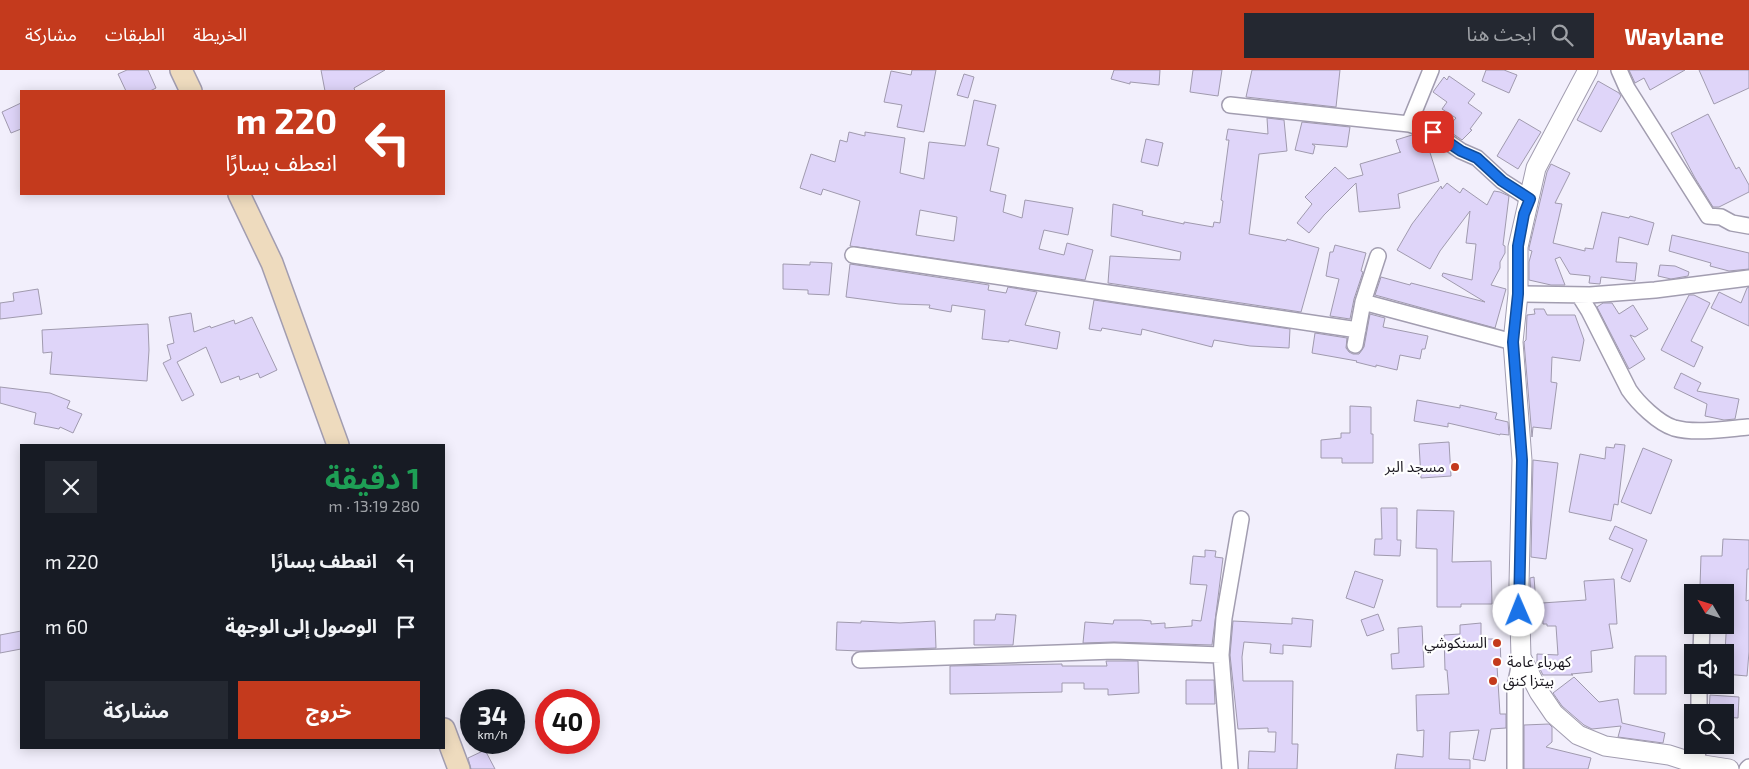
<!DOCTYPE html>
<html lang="ar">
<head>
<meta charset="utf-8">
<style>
	body { margin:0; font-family:"Exo 2","Noto Sans Arabic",sans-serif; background:#242831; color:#f1f3f6; direction:rtl; height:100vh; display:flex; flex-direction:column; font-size:19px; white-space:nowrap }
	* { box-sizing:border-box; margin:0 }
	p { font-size:16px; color:#9ea1a6 }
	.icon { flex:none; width:28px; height:28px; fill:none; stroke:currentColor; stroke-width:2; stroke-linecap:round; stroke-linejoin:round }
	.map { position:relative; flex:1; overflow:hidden; direction:ltr }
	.sheet { position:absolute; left:20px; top:374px; width:425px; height:305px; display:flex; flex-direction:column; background:#171b24; border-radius:0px; box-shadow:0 2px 12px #0003; direction:rtl }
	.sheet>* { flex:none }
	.guide { position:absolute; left:20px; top:20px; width:425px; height:105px; border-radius:0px; box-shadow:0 2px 12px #0003; direction:rtl; background:#c43a1d; color:#fff; overflow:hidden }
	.needle { width:32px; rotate:308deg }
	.fabs { position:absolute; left:1684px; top:514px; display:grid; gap:10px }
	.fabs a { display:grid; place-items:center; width:50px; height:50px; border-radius:0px; background:#171b24; box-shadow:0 2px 12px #0003; font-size:25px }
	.speed { position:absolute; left:460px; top:619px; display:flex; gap:10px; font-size:25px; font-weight:700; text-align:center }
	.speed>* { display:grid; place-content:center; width:65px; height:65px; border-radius:50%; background:#171b24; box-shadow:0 2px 12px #0003; line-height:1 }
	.speed small { font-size:12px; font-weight:400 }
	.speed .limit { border:8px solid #d22; background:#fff; color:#111 }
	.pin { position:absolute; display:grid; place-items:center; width:42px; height:42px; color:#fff; margin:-21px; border-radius:10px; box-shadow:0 2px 8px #0006 }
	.me { position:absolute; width:55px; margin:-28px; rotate:359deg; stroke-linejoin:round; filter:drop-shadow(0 0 4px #0008) }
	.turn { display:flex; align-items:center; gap:18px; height:105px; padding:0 25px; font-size:22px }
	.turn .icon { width:65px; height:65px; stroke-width:2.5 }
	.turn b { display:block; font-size:35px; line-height:42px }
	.round { display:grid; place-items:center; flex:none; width:52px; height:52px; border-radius:0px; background:#242831 }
	.summary { display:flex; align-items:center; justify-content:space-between; height:85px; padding:0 25px }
	h1 { font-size:30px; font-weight:700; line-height:38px; color:#1e9e55 }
	.cta { display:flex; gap:10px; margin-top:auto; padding:10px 25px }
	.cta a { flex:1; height:58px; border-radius:0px; background:#c43a1d; color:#fff; font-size:20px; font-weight:700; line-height:58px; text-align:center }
	.cta a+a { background:#242831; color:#f1f3f6 }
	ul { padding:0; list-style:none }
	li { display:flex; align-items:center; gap:15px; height:65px; padding:0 25px }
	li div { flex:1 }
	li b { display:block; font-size:19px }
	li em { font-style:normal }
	header { display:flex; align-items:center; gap:30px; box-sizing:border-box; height:70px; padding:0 25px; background:#c43a1d; color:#fff }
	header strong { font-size:24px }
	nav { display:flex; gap:28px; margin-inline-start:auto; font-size:18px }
	.search { width:350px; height:45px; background:#242831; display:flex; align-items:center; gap:12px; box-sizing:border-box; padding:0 18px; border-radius:0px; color:#9ea1a6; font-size:19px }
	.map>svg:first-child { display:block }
</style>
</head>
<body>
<header>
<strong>Waylane</strong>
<div class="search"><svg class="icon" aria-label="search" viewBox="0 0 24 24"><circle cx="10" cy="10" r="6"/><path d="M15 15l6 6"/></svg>ابحث هنا</div>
<nav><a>الخريطة</a><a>الطبقات</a><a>مشاركة</a></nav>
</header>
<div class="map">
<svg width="1749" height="699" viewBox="0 0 1749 699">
	<rect width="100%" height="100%" fill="#f2effc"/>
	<!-- building -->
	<path fill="#dfd5f9" stroke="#a09aae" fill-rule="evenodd" d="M127,0H148L156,18L150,21H126L118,4Z
		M321,0H385L354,18L355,21H325Z
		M912,0H936L924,62L897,57L902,35L884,32L891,1L911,5Z
		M1114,0H1160L1159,15L1130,12V14L1111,9Z
		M1193,0H1222L1218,26L1190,22Z
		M1252,0H1340L1336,37L1246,27Z
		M1486,0H1504L1517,5L1509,23L1482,11Z
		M1629,0H1685L1650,20L1644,8L1635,13Z
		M1699,0H1749V18L1714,34Z
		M964,4L974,7L968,28L957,25Z
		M1449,6L1475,24L1468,33L1482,43L1470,59L1472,60L1462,70L1446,59L1456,48L1442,39L1447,32L1433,22L1444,7L1447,10Z
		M1598,11L1619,23L1621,26L1601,62L1577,50Z
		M974,30L996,35L987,75L999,78L990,121L1006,125L1003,142L1022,148L1025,130L1073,138L1068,165L1044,160L1039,179L1064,185L1067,173L1093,180L1085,210L850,176L860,131L823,119L821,125L800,118L811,84L835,92L840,70L847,72L849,62L865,66V62L905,68L900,103L924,109L929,72L965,76ZM920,140L957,147L954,171L916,165Z
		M21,33V59L11,63L2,42Z
		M1708,44L1736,99L1739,97L1749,115V122L1719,137H1713L1695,108L1671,63Z
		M1267,48L1284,50L1287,81L1259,84L1249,164L1286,171L1287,169L1319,178L1301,242L1108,213L1110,186L1180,190L1181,182L1111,166L1113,134L1143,141L1142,145L1184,154V152L1213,157L1214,152L1220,153L1223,131L1221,130L1229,70H1226L1228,59L1268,64Z
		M1519,49L1541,62L1518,99L1497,86Z
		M1302,52L1350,57L1347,77L1312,74L1315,76L1313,84L1295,80Z
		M1412,65L1426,70L1439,111L1398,124L1400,138L1359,142L1356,113L1324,145L1309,163L1297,153L1312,134L1305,127L1335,97L1348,109L1363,105L1360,94L1401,82H1400L1396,70Z
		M1146,69L1163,73L1158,96L1141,92Z
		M1551,94L1570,103L1555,133L1562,134L1553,173L1585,181V178L1593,179L1602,142L1629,148L1630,146L1654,153L1648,175L1619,167L1616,192L1637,193L1635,211L1601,207L1600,214L1589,213L1590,206L1570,204L1560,187L1555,189L1565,215H1551L1529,210V192L1532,181L1529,180V178L1547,102Z
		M1447,113L1460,123L1463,118L1487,135L1494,121L1500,122L1509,126L1503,175L1505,176V183L1500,192V198L1491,215L1506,219L1495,258L1375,225L1381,207L1410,215L1411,213L1485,232L1442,206L1443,203L1472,210L1476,174L1466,173L1470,141L1440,181L1430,199L1397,180L1412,154L1441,116L1442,119Z
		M1672,165L1749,183V199L1729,201L1710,196L1711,193L1669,181Z
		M1335,175L1366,183L1361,201L1363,202L1354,229L1350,249L1330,246L1339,209L1326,206L1330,182H1333Z
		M810,192L832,193L829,225L808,224V220L783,219V194L810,195Z
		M850,194L989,215L988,220L1006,223L1008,217L1037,222L1025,255L1060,262L1057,279L1009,270V272L982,269L985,240L952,235L951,242L929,238L930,235L899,234L846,227Z
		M1660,195L1675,196L1689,202L1688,206L1671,209L1658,206Z
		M1749,217V256L1711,238L1719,222L1741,233L1747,218Z
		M38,219L42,244L0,249V233L14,231L13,223Z
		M1689,225H1694L1710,233L1691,271L1703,277L1694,297L1661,280Z
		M1094,230L1290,259L1289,278L1250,276L1214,270L1212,277L1142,259L1141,265L1102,258L1101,261L1089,259Z
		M1603,233H1612L1619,244L1633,235L1648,259L1635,267L1630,265L1645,289L1629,299L1597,237Z
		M1534,239H1544L1547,245H1575L1584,270L1580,291L1552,287L1551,312L1557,313L1551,359L1533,357L1532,367L1524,272L1526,270L1527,245L1535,244Z
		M191,243L194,262L210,256L211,258L234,250L235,254L252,247L277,300L260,308L258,303L240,310L239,306L221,313L206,277L177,292L194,325L182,331L163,293L171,289L167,275L174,273L169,247Z
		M1370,244L1385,248L1383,257L1428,266L1425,279H1422L1420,289L1400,285L1397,300L1376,295V297L1356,292L1357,291L1312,283L1315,263L1347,268L1346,278L1349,282L1353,284H1359L1364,277Z
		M148,254L149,280L147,311L50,304L52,282L43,283L42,260Z
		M1681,303L1701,313L1697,321L1739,329L1735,349L1724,350L1705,346L1707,334L1674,318Z
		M0,317L50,323L70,331L67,338L82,344L73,363L60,357L59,359L34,354L36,343L0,333Z
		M1417,330L1460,338V335L1497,343L1495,349L1508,352L1509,365L1500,364V365L1448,353V357L1414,351Z
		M1350,336L1371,337V364H1373V393H1342V388H1321V370L1341,368V363H1350Z
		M1449,372L1451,406L1421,408L1419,374Z
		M1615,374L1625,375L1618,435L1614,434L1611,451L1569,442L1580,384L1605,389L1606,377L1614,378Z
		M1643,378L1672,390L1651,444L1621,432Z
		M1533,390L1558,393L1546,489L1531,487Z
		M1381,438H1397V470H1401L1400,486L1374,485L1375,469H1382Z
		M1417,440L1454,441L1452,492L1491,491L1492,534H1461V537H1437V479L1416,478Z
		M1615,456L1647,470L1630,512L1621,508L1633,479L1609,469Z
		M1723,469L1749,470V499H1747L1746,531L1749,530V582L1747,606L1725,604V582L1727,547L1725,546V517L1700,516L1701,486H1722Z
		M1205,480L1216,481L1215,487L1223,488L1212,575L1114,572L1083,573L1085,552L1113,554L1114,550H1141L1151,551V554L1165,553V558L1192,556V550L1201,551L1207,515L1190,514L1193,486L1205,487Z
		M1355,501L1383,510L1374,538L1346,528Z
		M1534,507L1536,533H1531L1530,508Z
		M1614,509L1617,554H1609L1613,578L1591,581L1592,602L1571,604L1573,605H1543L1537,593V584L1558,585L1556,556H1547V554H1543L1542,533L1586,530L1584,511Z
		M996,544L1016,545L1013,575H974V550H995Z
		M1378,544L1384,560L1367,566L1361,550Z
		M1292,548L1313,550L1311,577L1283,575V584L1270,583L1271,574L1244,572L1242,587L1243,611H1293L1292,674H1298L1297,699H1248L1249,681L1275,682L1276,662H1268V658L1238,659L1230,585L1233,551L1292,554Z
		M861,551L900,553L935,551L936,578L859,581L836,580L837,552L861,553Z
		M1481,553V569H1500L1501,595L1497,596L1500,644H1506V658L1491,659L1485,691L1473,689L1479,660L1450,662L1449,689L1470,690V699H1395L1397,684L1423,687L1424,660L1417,661L1416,625L1449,624L1447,600H1445L1444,565L1460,564V555Z
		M1422,556L1424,597L1392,599L1391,584L1399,583L1398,558Z
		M21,561V579L0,583V565Z
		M1635,586H1666V624H1634Z
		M1106,591H1138L1139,623L1108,625V619H1084V613H1062V622L950,624V596L1062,594V596H1107Z
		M1574,607L1599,632L1618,629L1622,653L1665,663L1663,673L1618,667L1621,656L1592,659L1584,655L1562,636L1553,623Z
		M1186,610H1214L1215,634H1186Z
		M1710,625L1739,627L1738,648L1725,647V642H1709Z
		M1549,654L1552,657V672L1546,677L1591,688L1588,699H1524V655Z
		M485,680L495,699H471L468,688Z"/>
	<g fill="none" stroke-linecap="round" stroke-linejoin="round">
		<!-- minor casing -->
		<g stroke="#a29db0" stroke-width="18">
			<path id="minor" d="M1619,0L1627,18L1708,146L1721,147L1732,153L1749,156
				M1230,35L1409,54L1433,62L1461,81L1477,88L1502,111L1530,129
				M1409,54L1431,0
				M853,185L1358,260
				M1518,224L1590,225L1655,220L1749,208
				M1579,225L1589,241L1629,320C1638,333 1658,353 1674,358C1695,364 1726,359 1748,357
				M1363,232L1513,272
				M1355,275L1363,232L1378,186
				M1701,582L1702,555
				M860,590L1114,581L1221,585
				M1699,642V615
				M1697,694L1698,675
				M1230,699L1221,585L1224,548L1241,449
				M1515,699V617L1521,587
				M1747,699L1749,697"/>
		</g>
		<!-- tertiary casing -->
		<g stroke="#a29db0" stroke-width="21">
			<path id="tertiary" d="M1588,0L1536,98L1518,177V224L1513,272L1522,390L1519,514L1521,587L1539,622L1554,644L1578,665L1605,676L1669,685L1697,694L1729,699"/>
		</g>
		<!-- secondary casing -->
		<g stroke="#a29db0" stroke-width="24">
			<path id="secondary" d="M181,0L191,21
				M239,124L272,193L338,375
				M444,659L459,699"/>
		</g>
		<!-- minor -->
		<use href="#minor" stroke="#fff" stroke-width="15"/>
		<!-- tertiary -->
		<use href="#tertiary" stroke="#fff" stroke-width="19"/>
		<!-- secondary -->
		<use href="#secondary" stroke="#eedbbe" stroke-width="21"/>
	</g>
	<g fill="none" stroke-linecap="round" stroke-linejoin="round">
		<!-- route casing -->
		<g stroke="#114b97" stroke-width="12">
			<path id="route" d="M1433,62L1461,81L1477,88L1502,111L1530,129L1524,144L1518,176V224L1513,272L1522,390L1519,541"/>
		</g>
		<!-- route -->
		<use href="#route" stroke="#1a73e8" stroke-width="9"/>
	</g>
	<!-- markers -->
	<g fill="#c43a1d" stroke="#fff" stroke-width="2">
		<circle cx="1455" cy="397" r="5"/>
		<circle cx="1497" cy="573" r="5"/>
		<circle cx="1497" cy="592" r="5"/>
		<circle cx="1493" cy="611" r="5"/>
	</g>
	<g text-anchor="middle" stroke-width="4.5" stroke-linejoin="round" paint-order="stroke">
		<!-- poi labels -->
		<g font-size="15" fill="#1b1820" stroke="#fff" text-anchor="end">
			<text x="1445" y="402">مسجد البر</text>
			<text x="1487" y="578">السنكوشي</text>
			<text x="1507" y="597" text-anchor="start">كهرباء عامة</text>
			<text x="1503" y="616" text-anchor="start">بيتزا كنق</text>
		</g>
	</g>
</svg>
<div class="fabs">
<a><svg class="needle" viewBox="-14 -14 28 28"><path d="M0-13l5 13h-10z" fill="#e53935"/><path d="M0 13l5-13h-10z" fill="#9ea1a6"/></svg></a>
<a><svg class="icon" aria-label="sound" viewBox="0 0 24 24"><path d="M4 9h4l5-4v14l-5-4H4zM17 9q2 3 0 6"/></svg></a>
<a><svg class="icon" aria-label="search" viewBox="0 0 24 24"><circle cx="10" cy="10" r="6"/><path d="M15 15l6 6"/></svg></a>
</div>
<div class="speed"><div>34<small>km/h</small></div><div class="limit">40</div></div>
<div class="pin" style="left:1433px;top:62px;background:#d93025"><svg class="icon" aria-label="arrive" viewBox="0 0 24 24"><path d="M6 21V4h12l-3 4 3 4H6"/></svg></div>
<svg class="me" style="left:1519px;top:541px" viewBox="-20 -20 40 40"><circle r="19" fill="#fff"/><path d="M0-13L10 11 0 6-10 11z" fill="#1a73e8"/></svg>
<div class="guide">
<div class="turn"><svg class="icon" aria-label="left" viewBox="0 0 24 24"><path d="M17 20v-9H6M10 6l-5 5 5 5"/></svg><div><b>220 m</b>انعطف يسارًا</div></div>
</div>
<section class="sheet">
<div class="summary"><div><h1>1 دقيقة</h1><p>280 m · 13:19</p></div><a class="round"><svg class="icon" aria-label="close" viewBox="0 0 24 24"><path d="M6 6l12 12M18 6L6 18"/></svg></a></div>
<ul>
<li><svg class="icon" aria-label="left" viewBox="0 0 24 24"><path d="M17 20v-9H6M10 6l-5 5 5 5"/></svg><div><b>انعطف يسارًا</b></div><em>220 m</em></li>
<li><svg class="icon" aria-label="arrive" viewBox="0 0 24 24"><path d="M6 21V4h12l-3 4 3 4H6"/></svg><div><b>الوصول إلى الوجهة</b></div><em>60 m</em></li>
</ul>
<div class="cta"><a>خروج</a><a>مشاركة</a></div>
</section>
</div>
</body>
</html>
